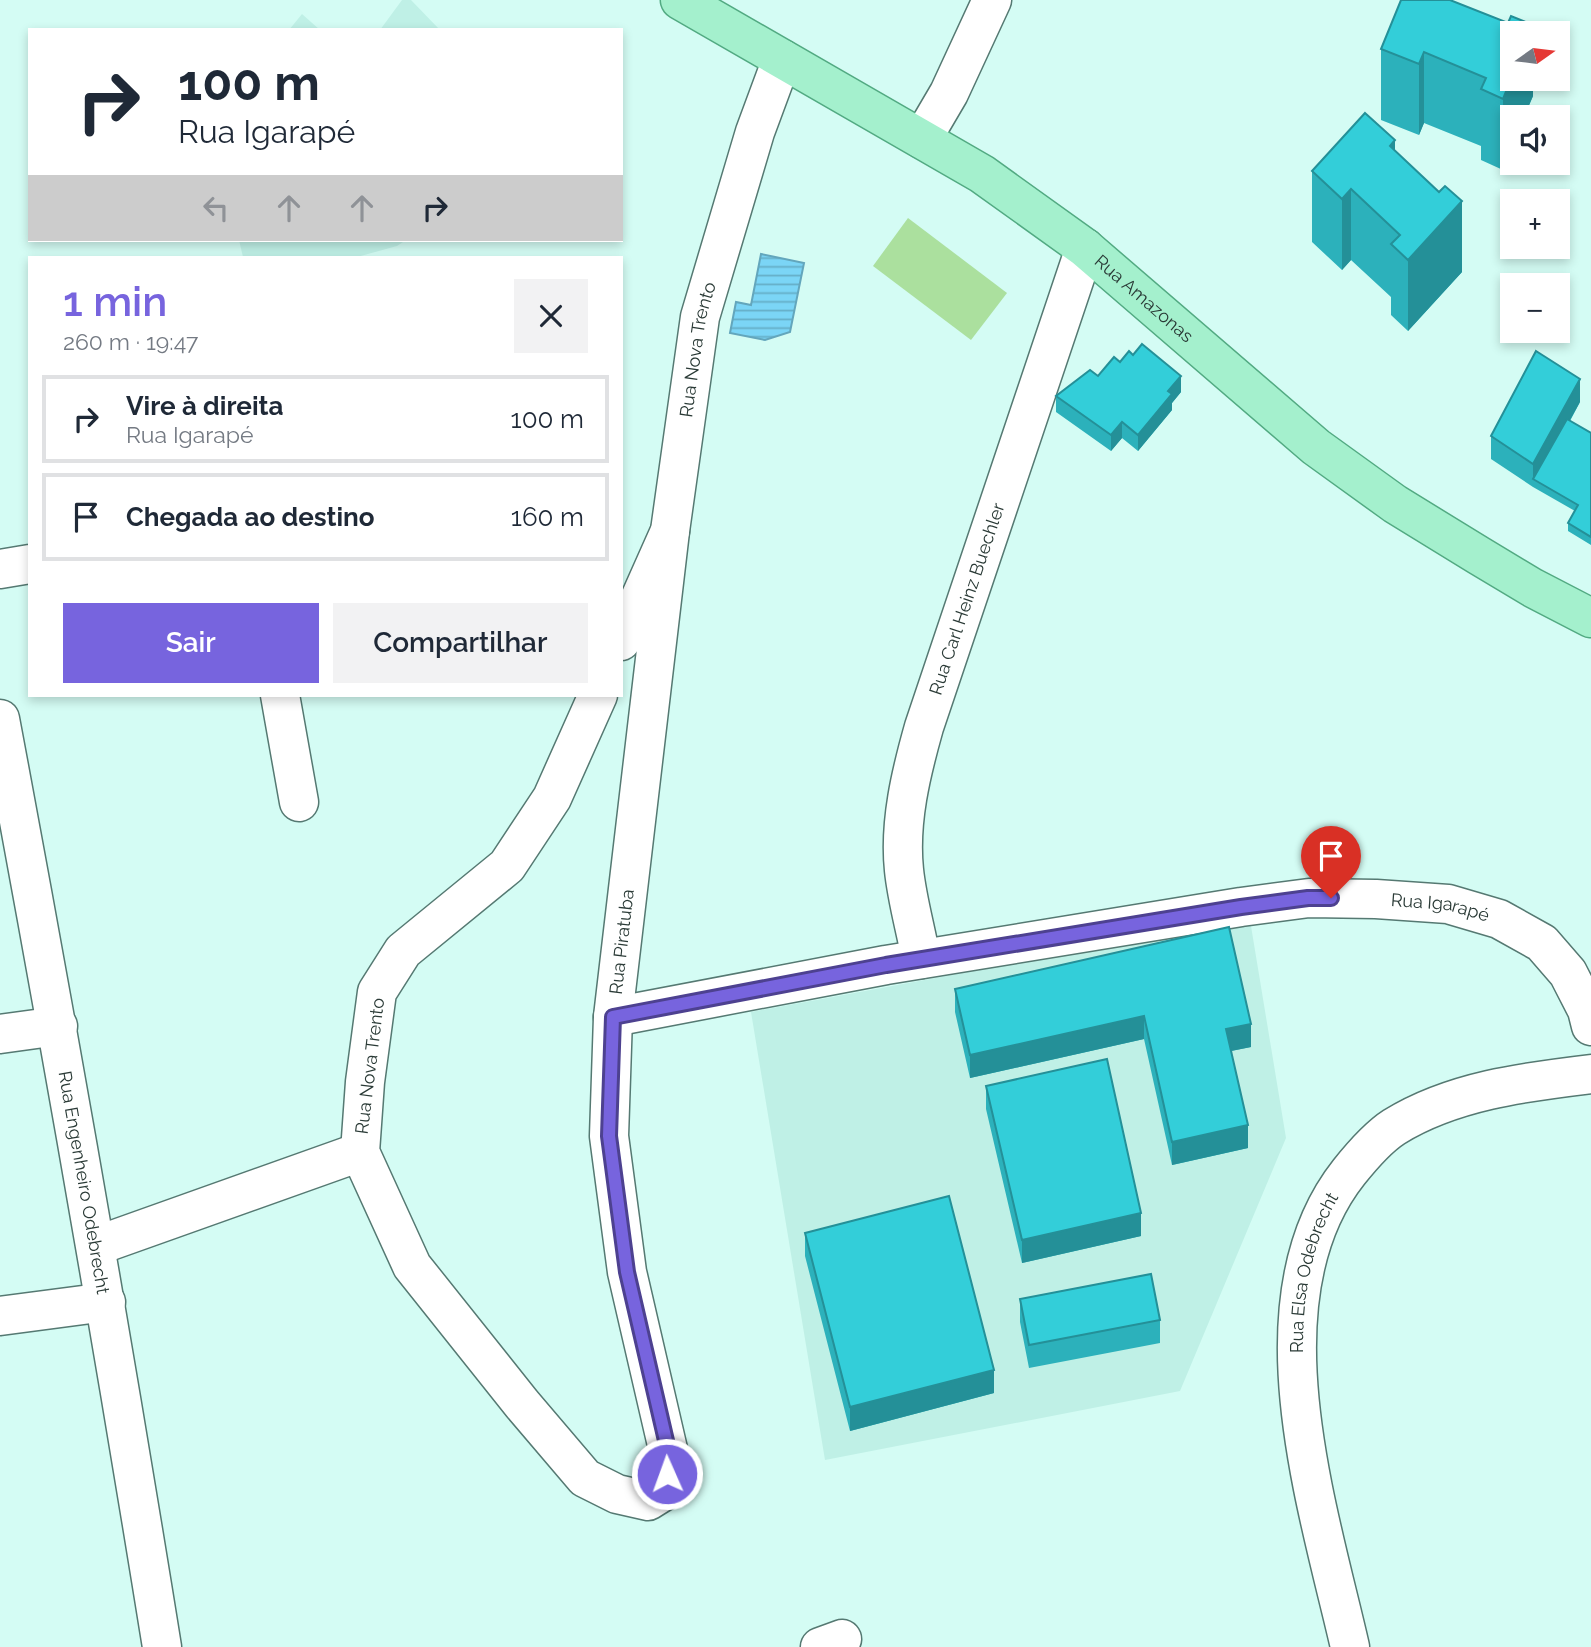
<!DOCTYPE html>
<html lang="pt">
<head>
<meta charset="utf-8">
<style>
	body { margin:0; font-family:Raleway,sans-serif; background:#f2f2f3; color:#1f2937; height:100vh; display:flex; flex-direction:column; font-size:26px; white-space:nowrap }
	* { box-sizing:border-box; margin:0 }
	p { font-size:23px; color:#747a83 }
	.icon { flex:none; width:38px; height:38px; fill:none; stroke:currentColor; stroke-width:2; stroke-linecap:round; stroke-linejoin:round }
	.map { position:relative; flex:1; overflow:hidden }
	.panel { position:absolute; left:28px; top:256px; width:595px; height:441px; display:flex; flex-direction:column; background:#fff; border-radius:0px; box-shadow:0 4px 10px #0003 }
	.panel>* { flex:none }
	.guide { position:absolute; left:28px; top:28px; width:595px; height:214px; border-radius:0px; box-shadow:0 4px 10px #0003; background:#fff; color:#1f2937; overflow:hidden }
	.needle { width:46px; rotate:76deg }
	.fabs { position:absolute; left:1500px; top:21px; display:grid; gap:14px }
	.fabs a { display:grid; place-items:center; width:70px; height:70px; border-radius:0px; background:#fff; box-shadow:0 4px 10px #0003; font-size:35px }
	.pin { position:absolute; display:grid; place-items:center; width:60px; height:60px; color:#fff; margin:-72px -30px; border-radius:50% 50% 50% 0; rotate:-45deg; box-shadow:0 0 7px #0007 }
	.pin .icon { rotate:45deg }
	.me { position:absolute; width:77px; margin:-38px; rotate:358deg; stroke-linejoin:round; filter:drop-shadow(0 0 5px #0008) }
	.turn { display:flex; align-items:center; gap:24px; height:147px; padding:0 35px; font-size:32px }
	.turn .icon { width:91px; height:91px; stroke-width:2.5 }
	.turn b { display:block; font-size:49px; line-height:60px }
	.lanes { display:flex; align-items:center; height:66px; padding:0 35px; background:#0003; justify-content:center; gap:35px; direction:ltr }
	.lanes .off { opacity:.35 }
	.round { display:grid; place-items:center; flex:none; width:74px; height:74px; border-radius:0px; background:#f2f2f3 }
	.head { display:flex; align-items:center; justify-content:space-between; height:119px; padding:0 35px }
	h1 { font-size:42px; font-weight:600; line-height:52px; color:#7764de }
	.action { display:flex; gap:14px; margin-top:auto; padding:14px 35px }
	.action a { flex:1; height:80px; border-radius:0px; background:#7764de; color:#fff; font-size:28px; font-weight:600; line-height:80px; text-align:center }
	.action a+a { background:#f2f2f3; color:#1f2937 }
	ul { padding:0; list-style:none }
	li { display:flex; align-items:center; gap:21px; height:88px; margin:0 14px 10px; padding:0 21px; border:4px solid #e0e1e3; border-radius:0px }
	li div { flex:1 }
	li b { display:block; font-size:26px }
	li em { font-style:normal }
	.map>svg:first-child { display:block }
</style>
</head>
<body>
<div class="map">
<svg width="1591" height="1647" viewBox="0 0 1591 1647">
	<defs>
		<pattern id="water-rules" width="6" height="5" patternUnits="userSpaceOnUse" patternTransform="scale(1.75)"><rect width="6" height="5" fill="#7bd5f6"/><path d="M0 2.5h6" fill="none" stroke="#65aec8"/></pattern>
	</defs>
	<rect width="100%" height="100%" fill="#d4fcf4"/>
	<!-- built -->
	<path fill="#bff0e6" d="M402,0H411L440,30H380Z
		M302,14L320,30H289Z
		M239,240H406L397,246L357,257H243Z
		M1250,920L1286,1138L1180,1391L825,1460L751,1012Z"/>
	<!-- park -->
	<path fill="#abe09e" d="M908,218L1007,293L971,340L873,266Z"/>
	<!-- water -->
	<path fill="url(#water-rules)" stroke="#63a6bc" stroke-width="2" d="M761,254L804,263L790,332L765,340L730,333L736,302L751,305Z"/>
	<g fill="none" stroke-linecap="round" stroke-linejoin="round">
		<!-- minor casing -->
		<g stroke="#557972" stroke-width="41">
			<g id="minor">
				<path d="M922,139L949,93L992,0"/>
				<path d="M0,569L30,564"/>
				<path id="s1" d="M621,641L670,531L700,317L755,132L782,59"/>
				<path d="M280,695L299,802"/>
				<path id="s2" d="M598,695L552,798L507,866L403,951L377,992L365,1082L360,1152L412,1266L522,1404L585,1478L617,1494L648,1501L664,1491L670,1458L627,1272L609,1136L613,1017L670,531"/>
				<path id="s3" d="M0,719C58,1028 112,1337 162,1647"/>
				<path id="s4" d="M921,959C916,930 907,900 904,870C899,822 911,773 924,727L1085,248"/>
				<path id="s5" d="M613,1017L886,965L1241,907L1309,898L1376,899L1448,904L1499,919L1542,943L1568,973L1587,1010L1591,1026"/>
				<path d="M0,1034L58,1026"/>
				<path d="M96,1246L360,1152"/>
				<path d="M0,1316L106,1302"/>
				<path d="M820,1647L842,1639"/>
				<path id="s6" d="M1350,1647C1318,1507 1249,1298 1349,1172C1361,1157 1377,1138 1394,1127C1452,1091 1524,1082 1591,1074"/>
			</g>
		</g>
		<!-- major casing -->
		<g stroke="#52aa82" stroke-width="41">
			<g id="major">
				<path id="s7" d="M680,0L982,174L1085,248L1316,447L1395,504L1478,555L1533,588L1591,618"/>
			</g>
		</g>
		<!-- minor -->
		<use href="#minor" stroke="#fff" stroke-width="38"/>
		<!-- major -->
		<use href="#major" stroke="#a4f0cd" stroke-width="38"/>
	</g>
	<!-- wall -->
	<path fill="#2cb1bb" d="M1533,33V96L1524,117H1512V147L1503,170L1481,160V146L1424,123L1419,135L1381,120V49Z
		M1395,152L1462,272L1408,331L1391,315V297L1351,260L1342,270L1312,242V171Z
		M1120,362L1181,392L1172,403V410L1138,451L1122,438L1111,451L1056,412V396L1098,376Z
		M1580,402L1570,421L1591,433V545L1568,531V523L1575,511L1533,487L1491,459V436Z
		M1229,927L1251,1047L1231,1051L1248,1148L1172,1165L1144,1039L970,1078L955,1012V989Z
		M986,1086L1141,1236L1022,1263L986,1109Z
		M805,1233L994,1393L850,1431L805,1256Z
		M1020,1299L1160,1320V1343L1029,1368L1020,1322Z"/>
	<!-- shaded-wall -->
	<path fill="#249098" d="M1424,52V123L1419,135V64Z
		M1512,77V79H1533V96L1524,117H1512V147L1503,170V99Z
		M1395,140V211L1390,146Z
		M1351,189V260L1342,270V199Z
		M1462,201V272L1408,331V260Z
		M1181,376V392L1172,403V410L1138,451V435L1168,391Z
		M1580,379V402L1536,481L1533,479V464Z
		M1122,422V438L1111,451V435Z
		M1144,1016V1039L970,1078V1055Z
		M1251,1024V1047L1226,1052V1029Z
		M1248,1125V1148L1172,1165V1142Z
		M1141,1213V1236L1022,1263V1240Z
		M994,1370V1393L850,1431V1407Z"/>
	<!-- building -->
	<path fill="#33ced9" stroke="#249098" stroke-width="2" d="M1401,0H1450L1508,23L1511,16L1533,25L1529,33H1512V77L1503,99L1481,89L1486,78L1424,52L1419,64L1381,49Z
		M1365,113L1395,140L1390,146L1439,192L1445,186L1462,201L1408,260L1391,244L1400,235L1351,189L1342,199L1312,171Z
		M1142,344L1181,376L1168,391L1172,394L1138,435L1122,422L1111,435L1056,396L1090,370L1098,376L1114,357L1120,362L1129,351L1133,355Z
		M1536,351L1580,379L1533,464L1491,436Z
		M1567,419L1591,433V537L1568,523L1578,505L1533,479Z
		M1229,927L1251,1024L1226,1029L1248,1125L1172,1142L1144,1016L970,1055L955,989Z
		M1107,1059L1141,1213L1022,1240L986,1086Z
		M949,1196L994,1370L850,1407L805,1233Z
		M1151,1274L1160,1320L1029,1345L1020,1299Z"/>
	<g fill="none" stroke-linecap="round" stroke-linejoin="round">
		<!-- route casing -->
		<g stroke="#4d4190" stroke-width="18">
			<path id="route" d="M667,1474L670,1458L627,1272L609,1136L613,1017L886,965L1241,907L1308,898H1331"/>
		</g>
		<!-- route -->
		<use href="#route" stroke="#7764de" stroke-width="12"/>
	</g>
	<g text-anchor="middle" stroke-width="5" stroke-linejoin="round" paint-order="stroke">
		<!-- street labels -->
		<g font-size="18" fill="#2a3a36" stroke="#fff">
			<text dy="6" stroke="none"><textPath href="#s7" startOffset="553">Rua Amazonas</textPath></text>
			<text dy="6" stroke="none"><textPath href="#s1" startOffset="304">Rua Nova Trento</textPath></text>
			<text dy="6" stroke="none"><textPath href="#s4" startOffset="371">Rua Carl Heinz Buechler</textPath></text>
			<text dy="6" stroke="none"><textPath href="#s5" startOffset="838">Rua Igarapé</textPath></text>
			<text dy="6" stroke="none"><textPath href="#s2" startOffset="1580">Rua Piratuba</textPath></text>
			<text transform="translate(370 1066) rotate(-83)" y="6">Rua Nova Trento</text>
			<text dy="6" stroke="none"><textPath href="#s3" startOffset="471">Rua Engenheiro Odebrecht</textPath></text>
			<text dy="6" stroke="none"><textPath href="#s6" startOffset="382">Rua Elsa Odebrecht</textPath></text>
		</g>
	</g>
</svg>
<div class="fabs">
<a><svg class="needle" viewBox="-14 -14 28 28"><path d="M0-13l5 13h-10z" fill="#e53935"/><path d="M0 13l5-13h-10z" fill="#747a83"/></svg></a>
<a><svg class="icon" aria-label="sound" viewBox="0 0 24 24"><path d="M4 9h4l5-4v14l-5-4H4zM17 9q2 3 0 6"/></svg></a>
<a>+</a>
<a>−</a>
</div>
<div class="pin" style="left:1331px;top:898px;background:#d93025"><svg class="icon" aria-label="arrive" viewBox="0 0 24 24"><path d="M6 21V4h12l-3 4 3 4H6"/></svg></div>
<svg class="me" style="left:667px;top:1474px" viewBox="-20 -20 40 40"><circle r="17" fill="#7764de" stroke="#fff" stroke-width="3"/><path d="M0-11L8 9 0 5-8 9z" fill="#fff"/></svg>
<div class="guide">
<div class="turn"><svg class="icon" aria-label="right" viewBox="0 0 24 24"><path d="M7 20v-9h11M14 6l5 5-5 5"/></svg><div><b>100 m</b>Rua Igarapé</div></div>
<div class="lanes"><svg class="icon off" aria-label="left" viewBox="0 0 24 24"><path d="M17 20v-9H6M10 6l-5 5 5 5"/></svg><svg class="icon off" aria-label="ahead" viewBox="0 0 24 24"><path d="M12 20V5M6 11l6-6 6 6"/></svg><svg class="icon off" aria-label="ahead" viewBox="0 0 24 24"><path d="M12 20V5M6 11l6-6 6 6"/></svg><svg class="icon" aria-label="right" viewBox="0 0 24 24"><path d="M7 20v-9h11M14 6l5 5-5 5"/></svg></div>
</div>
<section class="panel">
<div class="head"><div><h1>1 min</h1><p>260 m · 19:47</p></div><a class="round"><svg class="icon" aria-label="close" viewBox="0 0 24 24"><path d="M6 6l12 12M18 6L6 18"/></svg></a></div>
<ul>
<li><svg class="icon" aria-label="right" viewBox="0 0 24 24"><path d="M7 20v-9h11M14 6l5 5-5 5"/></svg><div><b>Vire à direita</b><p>Rua Igarapé</p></div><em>100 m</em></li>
<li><svg class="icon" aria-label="arrive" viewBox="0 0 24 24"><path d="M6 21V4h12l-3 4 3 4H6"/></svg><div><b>Chegada ao destino</b></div><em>160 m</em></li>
</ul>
<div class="action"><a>Sair</a><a>Compartilhar</a></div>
</section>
</div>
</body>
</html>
